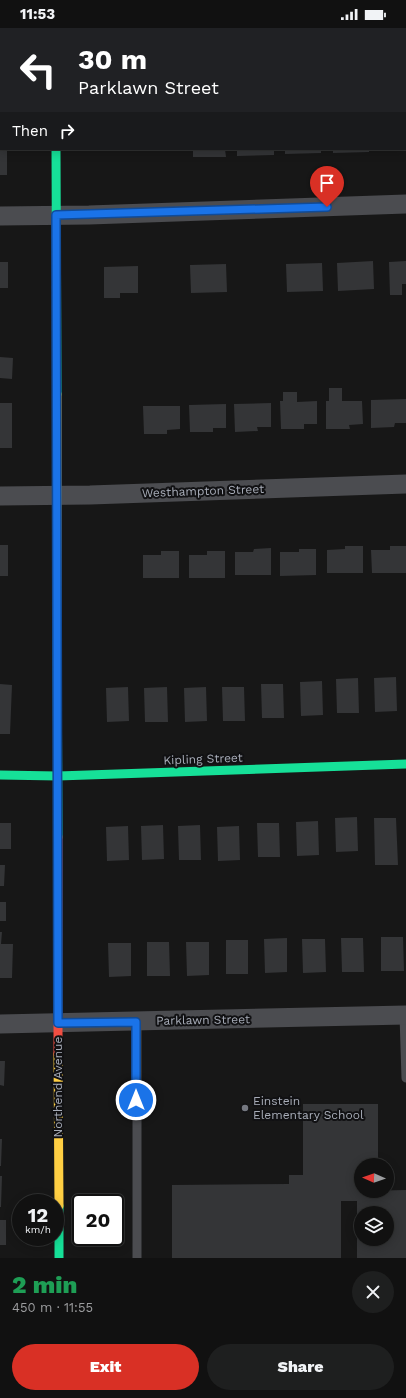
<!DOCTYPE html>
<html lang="en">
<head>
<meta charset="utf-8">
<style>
	body { margin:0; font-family:"Work Sans",sans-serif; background:#1e1f1f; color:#f1f3f6; height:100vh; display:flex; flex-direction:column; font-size:15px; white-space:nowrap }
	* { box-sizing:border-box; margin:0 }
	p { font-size:13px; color:#9c9d9f }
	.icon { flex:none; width:22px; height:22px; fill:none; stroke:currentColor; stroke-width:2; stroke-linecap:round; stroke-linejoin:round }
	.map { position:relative; height:1230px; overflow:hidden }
	.sheet { display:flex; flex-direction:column; background:#111; flex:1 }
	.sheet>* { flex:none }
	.hud { position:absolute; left:0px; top:0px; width:406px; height:122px; box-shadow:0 2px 10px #0003,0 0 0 1px #303131; background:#202124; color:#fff; overflow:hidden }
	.needle { width:26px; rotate:272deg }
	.buttons { position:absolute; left:354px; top:1130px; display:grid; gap:8px }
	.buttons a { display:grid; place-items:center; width:40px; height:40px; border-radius:50%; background:#111; box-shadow:0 2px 10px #0003,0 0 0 1px #303131; font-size:20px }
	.speed { position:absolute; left:12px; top:1166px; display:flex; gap:8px; font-size:20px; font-weight:700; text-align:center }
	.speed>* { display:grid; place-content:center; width:52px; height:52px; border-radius:50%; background:#111; box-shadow:0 2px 10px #0003,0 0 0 1px #303131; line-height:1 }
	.speed small { font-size:10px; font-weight:400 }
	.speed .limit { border:2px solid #111; border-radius:6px; background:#fff; color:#111 }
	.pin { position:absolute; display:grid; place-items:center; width:34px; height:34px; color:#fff; margin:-41px -17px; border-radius:50% 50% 50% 0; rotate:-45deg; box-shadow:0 0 4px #0007 }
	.pin .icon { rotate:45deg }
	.me { position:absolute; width:44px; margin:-22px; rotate:0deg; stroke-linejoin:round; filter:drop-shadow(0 0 3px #0008) }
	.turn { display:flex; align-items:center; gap:14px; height:84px; padding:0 12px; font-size:18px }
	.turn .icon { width:52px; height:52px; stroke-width:2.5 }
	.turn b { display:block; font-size:28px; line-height:34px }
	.then { display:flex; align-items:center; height:38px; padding:0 12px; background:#0003; gap:8px; font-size:15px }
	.round { display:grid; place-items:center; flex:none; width:42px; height:42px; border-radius:21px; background:#1e1f1f }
	.headline { display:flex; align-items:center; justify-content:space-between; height:68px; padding:0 12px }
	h1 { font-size:24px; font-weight:800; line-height:30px; color:#1e9e55 }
	.button { display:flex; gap:8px; margin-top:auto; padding:8px 12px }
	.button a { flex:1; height:46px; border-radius:24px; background:#d93025; color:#fff; font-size:16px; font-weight:800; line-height:46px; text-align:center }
	.button a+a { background:#1e1f1f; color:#f1f3f6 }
	.status { display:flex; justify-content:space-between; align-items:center; height:28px; padding:0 20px; background:#111; direction:ltr }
	.status svg { height:11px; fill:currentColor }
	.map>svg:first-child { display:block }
</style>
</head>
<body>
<div class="status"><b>11:53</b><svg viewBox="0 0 49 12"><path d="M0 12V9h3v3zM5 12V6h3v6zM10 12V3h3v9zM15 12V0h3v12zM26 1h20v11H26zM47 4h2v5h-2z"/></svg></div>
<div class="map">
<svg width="406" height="1230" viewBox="0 0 406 1230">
	<rect width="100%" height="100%" fill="#171717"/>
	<!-- building -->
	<path fill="#343537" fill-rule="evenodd" d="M0,121H7V147H0Z
		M193,121H225L226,129H193Z
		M237,121H274V127L237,128Z
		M285,121H321V125L285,126Z
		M333,121H369V124L333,125Z
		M381,121H404V122L381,123Z
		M373,233L374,261L338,263L337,235Z
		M406,233V256H402V267H390L389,234Z
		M0,234H8V260H0Z
		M322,235L323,263L287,264L286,236Z
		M226,236L227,264L191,265L190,237Z
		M138,238V265H120V270H104V239Z
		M0,329L13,330L12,351L0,350Z
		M329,360H342V373H362L363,396L349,397L350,401H326V373H329Z
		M283,364H297V374L317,373V396H304V401H281L280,373H283Z
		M406,371V395H395L394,399L371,400V372Z
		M0,375H12V420H0Z
		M271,375V399H257L258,403L235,404L234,376Z
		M226,376V400H213V404H190L189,377Z
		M143,378H180V401L167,402V406H144Z
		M0,517H8V548H0Z
		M345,518H363V545H327V522L345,521Z
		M390,518H406V545H372L371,522H390Z
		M271,520V547H235V524H253L254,521Z
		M299,521H316V547L280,548V524H299Z
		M161,523H179V550H143V527H161Z
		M207,523H225V550H189V527H207Z
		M396,649L397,683L375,684L374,650Z
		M358,650L359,685H337L336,651Z
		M322,653L323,687L301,688L300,654Z
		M0,656L12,657L10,706H0Z
		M261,656H283L284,690H262Z
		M128,659L129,693L107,694L106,660Z
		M167,659L168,694H145L144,660Z
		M206,659L207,693L185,694L184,660Z
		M222,659H244L245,693H223Z
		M357,789L358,823L336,824L335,790Z
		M374,790H396L398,837H375Z
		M318,793L319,827L297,828L296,794Z
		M0,795H11V821H0Z
		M257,795H279L280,829H258Z
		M163,797L164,831L142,832L141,798Z
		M200,797L201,832H179L178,798Z
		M128,798L129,832L107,833L106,799Z
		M239,798L240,832L218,833L217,799Z
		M0,837H5L4,858H0Z
		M0,874H6V893H0Z
		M0,904H2L1,916H13L12,950H0Z
		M381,909H403L404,943H381Z
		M287,910V944L265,945L264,911Z
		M341,910H363L364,944H342Z
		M302,911H325L326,944L303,945Z
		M226,912H248V946H226Z
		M147,914H169L170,948H147Z
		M186,914H209V947L187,948Z
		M108,915H131V948L109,949Z
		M0,1033H5L4,1058L0,1057Z
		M303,1076H378V1137H361V1163L406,1162V1230H357V1173H341V1230H172V1157L289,1156V1147H303ZM361,1185H387V1211H361Z
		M0,1111H2L1,1138H0Z
		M0,1148H2L1,1179H0Z
		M0,1192H6V1217H0Z"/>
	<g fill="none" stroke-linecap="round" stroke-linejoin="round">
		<!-- lane -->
		<path stroke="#4b4c50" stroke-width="9" d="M0,37H1
			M404,987L406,1050
			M137,994V1230"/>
		<!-- street -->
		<path stroke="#4b4c50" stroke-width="19" d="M56,0V1
			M0,188L89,187L406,176
			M0,468L90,467L406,456
			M0,996L406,987"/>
		<!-- fast -->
		<path stroke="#16e098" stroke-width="9" d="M56,121L57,366
			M57,590L58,809
			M0,747L58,748L406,736
			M59,1178V1230"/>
		<!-- slow -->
		<path stroke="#ffcf43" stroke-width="9" d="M57,366V590
			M58,1026L59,1178"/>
		<!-- jam -->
		<path stroke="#f24e42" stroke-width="9" d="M58,809V1026"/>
	</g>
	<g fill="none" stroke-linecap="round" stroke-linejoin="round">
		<!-- route casing -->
		<g stroke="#114b97" stroke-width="10">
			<path id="route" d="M136,1072V994L58,995L56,187L327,179"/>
		</g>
		<!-- route -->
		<use href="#route" stroke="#1a73e8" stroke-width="7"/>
	</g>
	<!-- markers -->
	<circle fill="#757880" stroke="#111113" stroke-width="1.5" cx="245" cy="1080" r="4"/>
	<g text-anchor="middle" stroke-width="4" stroke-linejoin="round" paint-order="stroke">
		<!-- street labels -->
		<g font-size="12" fill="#a8adb8" stroke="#111113">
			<text transform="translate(203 463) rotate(-2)" y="4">Westhampton Street</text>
			<text transform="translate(203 731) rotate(-2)" y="4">Kipling Street</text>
			<text transform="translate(203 992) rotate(-1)" y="4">Parklawn Street</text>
			<text transform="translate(58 1059) rotate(-90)" y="4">Northend Avenue</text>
		</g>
		<!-- poi labels -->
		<g font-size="12" fill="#a8adb8" stroke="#111113" text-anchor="start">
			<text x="253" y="1077">Einstein<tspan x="253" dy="14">Elementary School</tspan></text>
		</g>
	</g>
</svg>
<div class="buttons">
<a><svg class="needle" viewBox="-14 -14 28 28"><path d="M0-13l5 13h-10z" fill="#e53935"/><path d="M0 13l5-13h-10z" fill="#9c9d9f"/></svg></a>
<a><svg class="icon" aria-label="layers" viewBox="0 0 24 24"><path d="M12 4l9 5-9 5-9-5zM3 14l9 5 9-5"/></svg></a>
</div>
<div class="speed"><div>12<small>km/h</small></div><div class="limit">20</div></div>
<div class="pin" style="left:327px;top:179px;background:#d93025"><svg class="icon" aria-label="arrive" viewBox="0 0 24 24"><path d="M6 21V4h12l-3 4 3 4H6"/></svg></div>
<svg class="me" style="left:136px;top:1072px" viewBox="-20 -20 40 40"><circle r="17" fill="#1a73e8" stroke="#fff" stroke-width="3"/><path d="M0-11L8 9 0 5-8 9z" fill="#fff"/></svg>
<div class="hud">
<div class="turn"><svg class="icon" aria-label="left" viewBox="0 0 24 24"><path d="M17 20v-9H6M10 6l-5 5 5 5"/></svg><div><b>30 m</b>Parklawn Street</div></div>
<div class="then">Then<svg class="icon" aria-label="right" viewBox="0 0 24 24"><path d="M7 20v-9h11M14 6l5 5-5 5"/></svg></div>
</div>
</div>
<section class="sheet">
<div class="headline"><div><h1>2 min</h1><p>450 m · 11:55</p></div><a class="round"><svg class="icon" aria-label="close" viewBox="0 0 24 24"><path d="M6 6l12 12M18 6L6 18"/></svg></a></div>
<div class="button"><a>Exit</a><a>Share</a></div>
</section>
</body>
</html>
